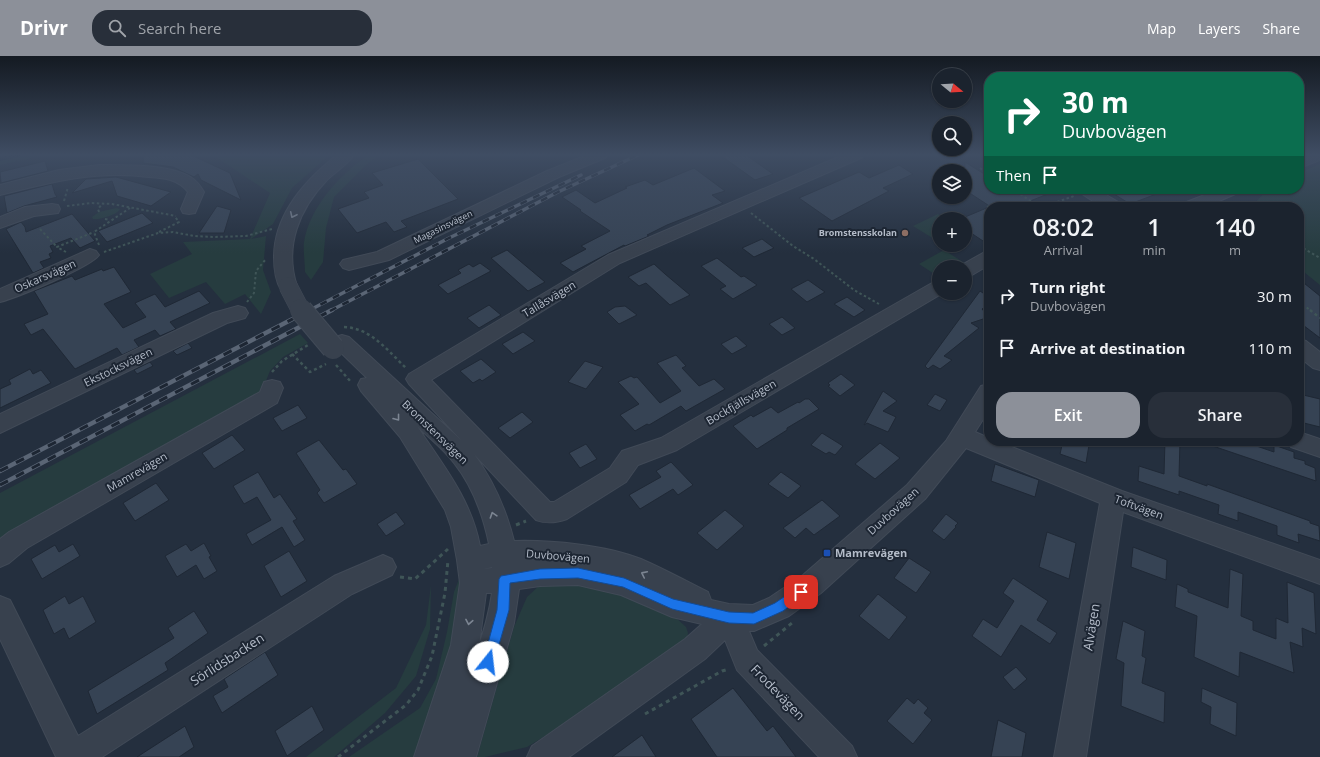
<!DOCTYPE html>
<html lang="en">
<head>
<meta charset="utf-8">
<style>
	body { margin:0; font-family:"Open Sans",sans-serif; background:#282f3a; color:#f1f3f6; height:100vh; display:flex; flex-direction:column; font-size:15px; white-space:nowrap }
	* { box-sizing:border-box; margin:0 }
	p { font-size:13px; color:#a0a4aa }
	.icon { flex:none; width:22px; height:22px; fill:none; stroke:currentColor; stroke-width:2; stroke-linecap:round; stroke-linejoin:round }
	.map { position:relative; flex:1; overflow:hidden }
	.details { position:absolute; left:984px; top:146px; width:320px; height:244px; display:flex; flex-direction:column; background:#1b232e; border-radius:16px; box-shadow:0 1px 3px #0004,0 0 0 1px #39404a }
	.details>* { flex:none }
	.guide { position:absolute; left:984px; top:16px; width:320px; height:122px; border-radius:16px; box-shadow:0 1px 3px #0004,0 0 0 1px #39404a; background:#0b6e4f; color:#fff; overflow:hidden }
	.needle { width:26px; rotate:108deg }
	.controls { position:absolute; left:932px; top:12px; display:grid; gap:8px }
	.controls a { display:grid; place-items:center; width:40px; height:40px; border-radius:50%; background:#1b232e; box-shadow:0 1px 3px #0004,0 0 0 1px #39404a; font-size:20px }
	.pin { position:absolute; display:grid; place-items:center; width:34px; height:34px; color:#fff; margin:-17px; border-radius:8px; box-shadow:0 2px 6px #0006 }
	.me { position:absolute; width:44px; margin:-22px; rotate:16deg; stroke-linejoin:round; filter:drop-shadow(0 0 3px #0008) }
	.turn { display:flex; align-items:center; gap:14px; height:84px; padding:0 12px; font-size:18px }
	.turn .icon { width:52px; height:52px; stroke-width:2.5 }
	.turn b { display:block; font-size:28px; line-height:34px }
	.then { display:flex; align-items:center; height:38px; padding:0 12px; background:#0003; gap:8px; font-size:15px }
	.eta { display:flex; justify-content:space-evenly; align-items:center; height:68px; text-align:center }
	.eta b { font-size:24px; font-weight:600; line-height:28px }
	.action { display:flex; gap:8px; margin-top:auto; padding:8px 12px }
	.action a { flex:1; height:46px; border-radius:16px; background:#8c9099; color:#fff; font-size:16px; font-weight:600; line-height:46px; text-align:center }
	.action a+a { background:#282f3a; color:#f1f3f6 }
	ul { padding:0; list-style:none }
	li { display:flex; align-items:center; gap:12px; height:52px; padding:0 12px }
	li div { flex:1 }
	li b { display:block; font-size:15px }
	li em { font-style:normal }
	header { display:flex; align-items:center; gap:24px; box-sizing:border-box; height:56px; padding:0 20px; background:#8c9099; color:#fff }
	header strong { font-size:19px }
	nav { display:flex; gap:22px; margin-inline-start:auto; font-size:14px }
	.search { width:280px; height:36px; background:#282f3a; display:flex; align-items:center; gap:10px; box-sizing:border-box; padding:0 14px; border-radius:16px; color:#a0a4aa; font-size:15px }
	.map>svg:first-child { display:block }
</style>
</head>
<body>
<header>
<strong>Drivr</strong>
<div class="search"><svg class="icon" aria-label="search" viewBox="0 0 24 24"><circle cx="10" cy="10" r="6"/><path d="M15 15l6 6"/></svg>Search here</div>
<nav><a>Map</a><a>Layers</a><a>Share</a></nav>
</header>
<div class="map">
<svg width="1320" height="701" viewBox="0 0 1320 701">
	<rect width="100%" height="100%" fill="#242f3e"/>
	<!-- green -->
	<path fill="#263c3f" d="M0,99H45L0,109Z
		M213,99H329L292,132L273,168L251,183L266,180L263,214L271,236L261,258L245,238L225,248L206,226L169,242L150,218L192,198L183,186L250,183L270,137Z
		M368,99H379L366,109L334,141L326,172L323,206L311,224L305,216C305,207 303,195 304,186C310,150 340,119 368,99Z
		M1320,108V229L1299,212V151H1251L1268,133H1299V117Z
		M116,152L120,153C117,159 100,164 93,163L92,161L99,156Z
		M938,158L946,163H939V186L913,170Z
		M944,194L966,208L961,211H939V221L919,208Z
		M300,278L308,287L283,301L270,315L263,332L254,341L0,487V437Z
		M461,518L460,547L452,590L416,701H349L420,652L436,623L447,576L454,536Z
		M542,527L611,530L674,560L686,571L688,577L687,585L595,650L527,691L485,701H477L514,571L527,541Z
		M431,529L430,573L416,620L385,657L334,701H306L396,632L426,569Z"/>
	<g fill="none" stroke-linecap="round" stroke-linejoin="round">
		<!-- stream -->
		<path stroke="#17263c" stroke-width="3.5" d="M0,103L19,99"/>
	</g>
	<!-- building -->
	<path fill="#364354" stroke="#1f2835" d="M144,99H191L230,117L241,144L201,124L198,118L194,121L173,111L143,107Z
		M720,99H746L773,118L755,124Z
		M418,103L458,143L401,165L407,171L394,176L386,166L357,177L338,153L369,142L364,136L383,129L372,117Z
		M45,105L48,115L1,127L0,116Z
		M965,106L989,121V133L1058,134L1015,151H991L965,134Z
		M899,109L913,118L883,132L889,135L832,165L799,142L859,116L869,122Z
		M694,112L725,135L712,139L723,147L667,169L647,179L649,180L625,190L624,189L573,216L560,207L586,193L581,190L610,175L580,155L581,154L562,141L576,134L595,147L627,132L625,131L645,124L653,129Z
		M116,121L171,136L151,150L117,140L112,125L72,137L86,123Z
		M52,128L55,138L57,141L24,150L7,157L4,140Z
		M1106,133H1167V134L1130,148Z
		M217,150L231,154L224,177H199Z
		M989,151V189L965,173V161Z
		M142,157L153,167L107,186L98,175Z
		M72,158L95,185L80,192L71,182L50,190L53,196L49,198L51,202L40,206L44,212L33,217L6,173L21,166L25,171L26,176Z
		M762,183L774,192L754,201L742,192Z
		M507,194L545,226L528,235L491,202Z
		M717,202L741,221L744,220L757,229L733,243L720,233L726,230L701,210Z
		M480,207L491,215L448,238L438,229L461,217L458,214L469,208L473,211Z
		M654,208L665,218L690,239L670,249L646,227L639,230L628,221Z
		M114,211L131,236L104,248L123,272L146,261L135,247L155,238L165,251L199,235L210,247L170,266L176,273L160,280L155,274L134,284L139,291L122,299L117,292L75,313L43,273L31,279L24,268L48,258L34,235L72,220L75,224L102,213L103,215Z
		M1299,223L1320,240V282L1299,266Z
		M808,224L825,236L807,246L791,233Z
		M980,235L989,241V248L982,253L989,261L971,267L979,272L944,300L952,304L940,313L933,309L928,313L925,310Z
		M847,241L865,254L854,261L834,248Z
		M489,249L501,259L479,272L467,262Z
		M625,250L637,259L619,268L607,256L615,251Z
		M782,261L795,272L782,279L769,268Z
		M523,276L535,285L513,298L502,288Z
		M736,280L747,290L732,298L721,288Z
		M188,287L192,292L177,299L173,295Z
		M676,299L686,310L682,312L699,330L714,323L725,333L686,355L681,350L649,369L647,368L635,375L620,359L639,348L618,326L631,320L634,322L637,321L660,347L681,335L657,307Z
		M481,303L496,316L482,325L480,323L473,327L460,315Z
		M585,305L603,311L586,333L568,326Z
		M150,306L153,310L137,318L134,314Z
		M30,313L33,318L41,314L51,327L0,352V333L11,328L9,324Z
		M841,318L855,329L840,340L828,330L830,329L828,327Z
		M883,335L897,345L883,355L896,361L888,376L867,367L864,369Z
		M935,338L947,344L940,355L927,349Z
		M1299,338L1320,343V371L1304,367L1302,357H1299Z
		M805,343H809L819,353L787,372V374L757,393L733,370L751,359L753,361L771,351L778,357L798,346L799,347Z
		M298,349L307,362L282,375L273,362Z
		M522,356L533,366L510,382L498,372Z
		M822,377L843,390L835,399L829,396L826,398L811,389Z
		M232,379L245,394L214,413L202,397Z
		M319,384L343,414L346,413L357,428L324,447L317,437L320,434L296,397Z
		M1063,385H1078L1089,389L1086,407L1060,398Z
		M1165,385H1180L1179,420L1207,430V428L1310,465V467L1319,470L1320,485L1298,478L1299,487L1277,479V470L1238,456V465L1218,458L1219,449L1179,435V439L1138,425L1139,410L1164,418Z
		M1204,385H1242L1274,396V389L1294,396V402L1305,405V408L1315,412L1316,425L1204,387Z
		M880,387L900,402L875,423L855,408Z
		M586,388L597,403L580,412L569,397Z
		M671,406L693,429L678,439L673,433L640,453L629,439L661,421L656,415Z
		M995,408L1039,424L1035,441L991,425Z
		M258,416L274,442L280,438L297,463L293,465L305,484L294,491L282,471L252,489L246,478L271,464L257,441L244,448L233,430Z
		M781,416L801,430L788,442L768,428Z
		M156,427L169,444L135,465L123,447Z
		M822,444L840,460L814,479L806,472L795,482L783,472Z
		M725,454L744,470L717,494L697,477Z
		M396,456L405,468L386,480L377,468Z
		M946,458L958,467L955,470L956,471L944,484L932,475Z
		M1047,476L1076,487L1069,523L1039,511Z
		M204,487L211,500L209,501L217,515L204,523L196,509L177,521L165,500L186,488L191,495Z
		M73,488L80,500L42,523L31,503L55,489L59,496Z
		M1133,491L1167,504L1166,524L1131,511Z
		M289,495L307,525L281,541L264,510Z
		M909,502L931,516L916,537L894,522Z
		M1230,513L1243,518L1241,560L1253,565V574L1276,583V562L1288,567L1287,526L1314,537L1316,578L1302,572L1303,591L1290,586L1294,617L1240,596L1239,621L1194,601L1197,560L1175,551L1177,528L1188,533V536L1228,552Z
		M1013,522L1048,545L1037,564L1057,577L1050,588L1021,569L1001,601L972,580L983,563L997,572L1014,545L1003,537Z
		M878,538L907,561L889,584L859,560Z
		M65,540L69,548L83,540L96,566L69,583L64,572L54,578L43,554Z
		M194,555L208,577L165,607L168,614L97,658L88,635L174,582L168,572Z
		M1123,565L1145,575L1142,600L1146,602L1142,627L1165,636L1164,667L1121,650L1124,607L1116,603Z
		M265,596L278,619L222,657L213,640L228,631L224,623Z
		M1016,611L1027,623L1014,634L1003,621Z
		M733,632L767,675L773,670L796,701H717L691,663Z
		M1202,632L1237,647L1236,680L1210,668L1211,651L1201,646Z
		M907,642L914,648L918,643L928,652L924,657L932,664L913,688L887,665Z
		M312,650L324,674L287,700L275,675Z
		M998,664L1026,677L1022,701H991Z
		M185,670L194,691L179,701H137Z
		M642,679L656,701H612Z"/>
	<g fill="none" stroke-linecap="round" stroke-linejoin="round">
		<!-- minor casing -->
		<g stroke="#414a57" stroke-width="2">
			<path id="minor" d="M337,99H354C347,109 335,116 327,124C299,153 284,191 297,230L295,234L288,236L281,234C275,224 274,213 274,201C274,159 305,124 337,99Z
				M587,99H608L605,102L559,121L389,204L349,214L343,212L340,208L343,204L377,196L547,115Z
				M843,99H864L861,102L620,207L431,324L550,446H554L610,412L622,395L661,382L932,227L939,225V237H943L677,394L638,409L626,426L567,463C556,467 547,468 536,464L474,398C493,424 506,453 514,485C552,484 606,489 641,503C664,513 686,525 708,536L711,544L729,548L753,549L769,542L803,519L907,429L946,385L981,330L989,328V354L975,376L989,382V385H997L1122,435L1320,504V528L1123,456L1086,701H1054L1100,447L966,392L925,443L821,537L789,560L754,575H749L757,594L852,690L857,701H819L737,614L725,584L705,603L569,701H527L532,690L685,583L702,568L672,561L621,539L578,529L540,530L519,533L514,567L476,701H414L451,589L460,527L457,504L451,471L445,454L400,381L361,335L358,329L361,323L367,322L335,291L332,286L335,281L342,279L349,281L462,385L409,328L406,323L409,318L608,199ZM417,370C429,382 444,393 454,407C473,431 483,459 489,488L480,490C471,443 443,409 417,370ZM492,511V512L484,513ZM486,537H492C489,558 483,578 476,598L479,589Z
				M1306,99H1320V104L1299,112V102Z
				M99,109C124,109 171,108 192,122C197,125 201,131 204,136L195,157L189,158L183,157L181,153L188,136C178,123 164,122 149,121C96,114 51,126 0,139V129L59,114Z
				M1077,133H1096L1120,147L1122,151H1102L1079,136Z
				M1220,133H1242L1240,136L1205,151H1182L1184,147Z
				M52,148L58,149L60,153L58,157L34,160L0,172V161L25,151Z
				M90,193L96,195L99,199C91,211 16,242 0,246V233Z
				M989,195V209L972,219L965,221V211H958L983,197Z
				M238,250L245,252L248,257L245,262L227,267L0,377V358L213,257Z
				M1299,283L1306,285L1320,296V314L1313,312L1299,301Z
				M272,324L280,326L283,332L277,347L27,492L9,507L0,511V483L9,476L260,336L264,326Z
				M1299,376L1320,383V401L1291,391L1288,385H1299Z
				M383,499L392,503L396,511L392,519L352,538L102,701H56L0,583V540L10,544L78,680L334,520Z"/>
		</g>
		<!-- path-far2 -->
		<path stroke="#3f5557" stroke-width="2" stroke-dasharray="2.5 2.5" stroke-linecap="butt" d="M980,112L989,118
			M1012,133L1040,151
			M64,145L68,131
			M67,150L91,147L112,148L176,160
			M987,151L998,147L1036,151
			M1043,151L1074,140
			M99,156L98,153L102,148
			M751,157L793,190L814,203L854,234L879,248
			M105,163L110,164
			M40,173L57,191
			M159,176L179,166L175,161
			M99,189L94,176L130,152
			M1299,190L1320,202
			M66,196L57,191L94,176
			M104,196L158,177L173,176L194,180L213,181L246,180L272,173
			M1299,245L1311,255
			M247,246L254,237L256,215L266,203"/>
		<!-- path-far1 -->
		<path stroke="#3f5557" stroke-width="2.5" stroke-dasharray="3 3" stroke-linecap="butt" d="M1310,254L1320,262
			M344,271C371,272 388,295 406,312
			M292,298L310,316L326,308
			M336,309L351,326
			M272,316L282,305L308,289"/>
		<!-- path -->
		<path stroke="#3f5557" stroke-width="3" stroke-dasharray="4 4" stroke-linecap="butt" d="M516,469L526,465
			M400,521L415,523L448,493
			M764,590L792,567
			M645,658L722,615L729,613
			M338,701L406,649L418,634L432,600L445,537L448,504"/>
		<!-- minor -->
		<use href="#minor" fill="#38414e" fill-rule="evenodd"/>
		<!-- rail-far1 casing -->
		<g stroke="#5a6575" stroke-width="3.5">
			<path id="rail-far1" d="M308,255L449,182L581,119
				M330,255L558,136L638,99"/>
		</g>
		<!-- rail casing -->
		<g stroke="#5a6575" stroke-width="4.5">
			<path id="rail" d="M0,415L310,254
				M0,429L332,254"/>
		</g>
		<!-- rail-far1 -->
		<use href="#rail-far1" stroke="#1d2633" stroke-width="2.5" stroke-dasharray="7" stroke-linecap="butt"/>
		<!-- rail -->
		<use href="#rail" stroke="#1d2633" stroke-width="3" stroke-dasharray="9" stroke-linecap="butt"/>
		<!-- minor-bridge-far1 casing -->
		<g stroke="#414a57" stroke-width="19" stroke-linecap="butt">
			<path id="minor-bridge-far1" d="M288,230L301,255"/>
		</g>
		<!-- minor-bridge casing -->
		<g stroke="#414a57" stroke-width="24" stroke-linecap="butt">
			<path id="minor-bridge" d="M301,254L333,292"/>
		</g>
		<!-- minor-bridge-far1 -->
		<use href="#minor-bridge-far1" stroke="#38414e" stroke-width="18"/>
		<!-- minor-bridge -->
		<use href="#minor-bridge" stroke="#38414e" stroke-width="22"/>
	</g>
	<!-- one-way arrows -->
	<defs><path id="oneway-chevron" d="M-2-3.5L2.5 0L-2 3.5" fill="none" stroke-width="1.6" stroke-linecap="round" stroke-linejoin="round"/></defs>
	<g stroke="#7c8592">
		<use href="#oneway-chevron" transform="translate(293 159) rotate(115)"/>
		<use href="#oneway-chevron" transform="translate(397 362) rotate(52)"/>
		<use href="#oneway-chevron" transform="translate(493 459) rotate(-108)"/>
		<use href="#oneway-chevron" transform="translate(644 518) rotate(-154)"/>
		<use href="#oneway-chevron" transform="translate(469 566) rotate(100)"/>
	</g>
	<!-- sky -->
	<linearGradient id="sky" x2="0" y2="1"><stop stop-color="#141a22"/><stop offset="0.5" stop-color="#3f4d63"/><stop offset="1" stop-color="#3f4d63" stop-opacity="0"/></linearGradient>
	<rect width="1320" height="197" fill="url(#sky)"/>
	<!-- route -->
	<path fill="#1a73e8" stroke="#114b97" d="M578,512L624,522L673,543L729,556L753,557L775,547L797,532L801,531L805,532L806,536L805,539L783,555L754,568L729,567L672,553L623,531L578,522L540,523L510,527L509,554L494,606L493,610L488,612L484,610L483,606L497,554L499,523L501,520L540,513Z"/>
	<!-- markers -->
	<circle fill="#8d6e63" stroke="#1d2633" stroke-width="1.5" cx="905" cy="177" r="4"/>
	<rect fill="#1a4fb4" stroke="#1d2633" stroke-width="1.5" x="823" y="493" width="8" height="8" rx="2"/>
	<g text-anchor="middle" stroke-width="4" stroke-linejoin="round" paint-order="stroke">
		<!-- far-street labels -->
		<g font-size="9" fill="#b4bcc9" stroke="#1d2633">
			<text transform="translate(443 171) rotate(-26)" y="3">Magasinsvägen</text>
		</g>
		<!-- far-poi labels -->
		<g font-size="9" font-weight="bold" fill="#b4bcc9" stroke="#1d2633" text-anchor="end">
			<text x="897" y="180">Bromstensskolan</text>
		</g>
		<!-- street labels -->
		<g font-size="11" fill="#b4bcc9" stroke="#1d2633">
			<text transform="translate(45 220) rotate(-24)" y="4">Oskarsvägen</text>
			<text transform="translate(549 243) rotate(-31)" y="4">Tallåsvägen</text>
			<text transform="translate(118 311) rotate(-26)" y="4">Ekstocksvägen</text>
			<text transform="translate(741 346) rotate(-30)" y="4">Bockfjällsvägen</text>
			<text transform="translate(435 376) rotate(44)" y="4">Bromstensvägen</text>
			<text transform="translate(137 416) rotate(-30)" y="4">Mamrevägen</text>
			<text transform="translate(1139 451) rotate(20)" y="4">Toftvägen</text>
			<text transform="translate(893 455) rotate(-42)" y="4">Duvbovägen</text>
			<text transform="translate(558 500) rotate(5)" y="4">Duvbovägen</text>
		</g>
		<!-- poi labels -->
		<g font-size="11" font-weight="bold" fill="#b4bcc9" stroke="#1d2633" text-anchor="start">
			<text x="835" y="501">Mamrevägen</text>
		</g>
		<!-- near-street labels -->
		<g font-size="13" fill="#b4bcc9" stroke="#1d2633">
			<text transform="translate(1091 571) rotate(-81)" y="5">Alvägen</text>
			<text transform="translate(227 603) rotate(-33)" y="5">Sörlidsbacken</text>
			<text transform="translate(778 636) rotate(46)" y="5">Frodevägen</text>
		</g>
	</g>
</svg>
<div class="controls">
<a><svg class="needle" viewBox="-14 -14 28 28"><path d="M0-13l5 13h-10z" fill="#e53935"/><path d="M0 13l5-13h-10z" fill="#a0a4aa"/></svg></a>
<a><svg class="icon" aria-label="search" viewBox="0 0 24 24"><circle cx="10" cy="10" r="6"/><path d="M15 15l6 6"/></svg></a>
<a><svg class="icon" aria-label="layers" viewBox="0 0 24 24"><path d="M12 4l9 5-9 5-9-5zM3 14l9 5 9-5"/></svg></a>
<a>+</a>
<a>−</a>
</div>
<div class="pin" style="left:801px;top:536px;background:#d93025"><svg class="icon" aria-label="arrive" viewBox="0 0 24 24"><path d="M6 21V4h12l-3 4 3 4H6"/></svg></div>
<svg class="me" style="left:488px;top:606px" viewBox="-20 -20 40 40"><circle r="19" fill="#fff"/><path d="M0-13L10 11 0 6-10 11z" fill="#1a73e8"/></svg>
<div class="guide">
<div class="turn"><svg class="icon" aria-label="right" viewBox="0 0 24 24"><path d="M7 20v-9h11M14 6l5 5-5 5"/></svg><div><b>30 m</b>Duvbovägen</div></div>
<div class="then">Then<svg class="icon" aria-label="arrive" viewBox="0 0 24 24"><path d="M6 21V4h12l-3 4 3 4H6"/></svg></div>
</div>
<section class="details">
<div class="eta">
<div><b>08:02</b><p>Arrival</p></div>
<div><b>1</b><p>min</p></div>
<div><b>140</b><p>m</p></div>
</div>
<ul>
<li><svg class="icon" aria-label="right" viewBox="0 0 24 24"><path d="M7 20v-9h11M14 6l5 5-5 5"/></svg><div><b>Turn right</b><p>Duvbovägen</p></div><em>30 m</em></li>
<li><svg class="icon" aria-label="arrive" viewBox="0 0 24 24"><path d="M6 21V4h12l-3 4 3 4H6"/></svg><div><b>Arrive at destination</b></div><em>110 m</em></li>
</ul>
<div class="action"><a>Exit</a><a>Share</a></div>
</section>
</div>
</body>
</html>
